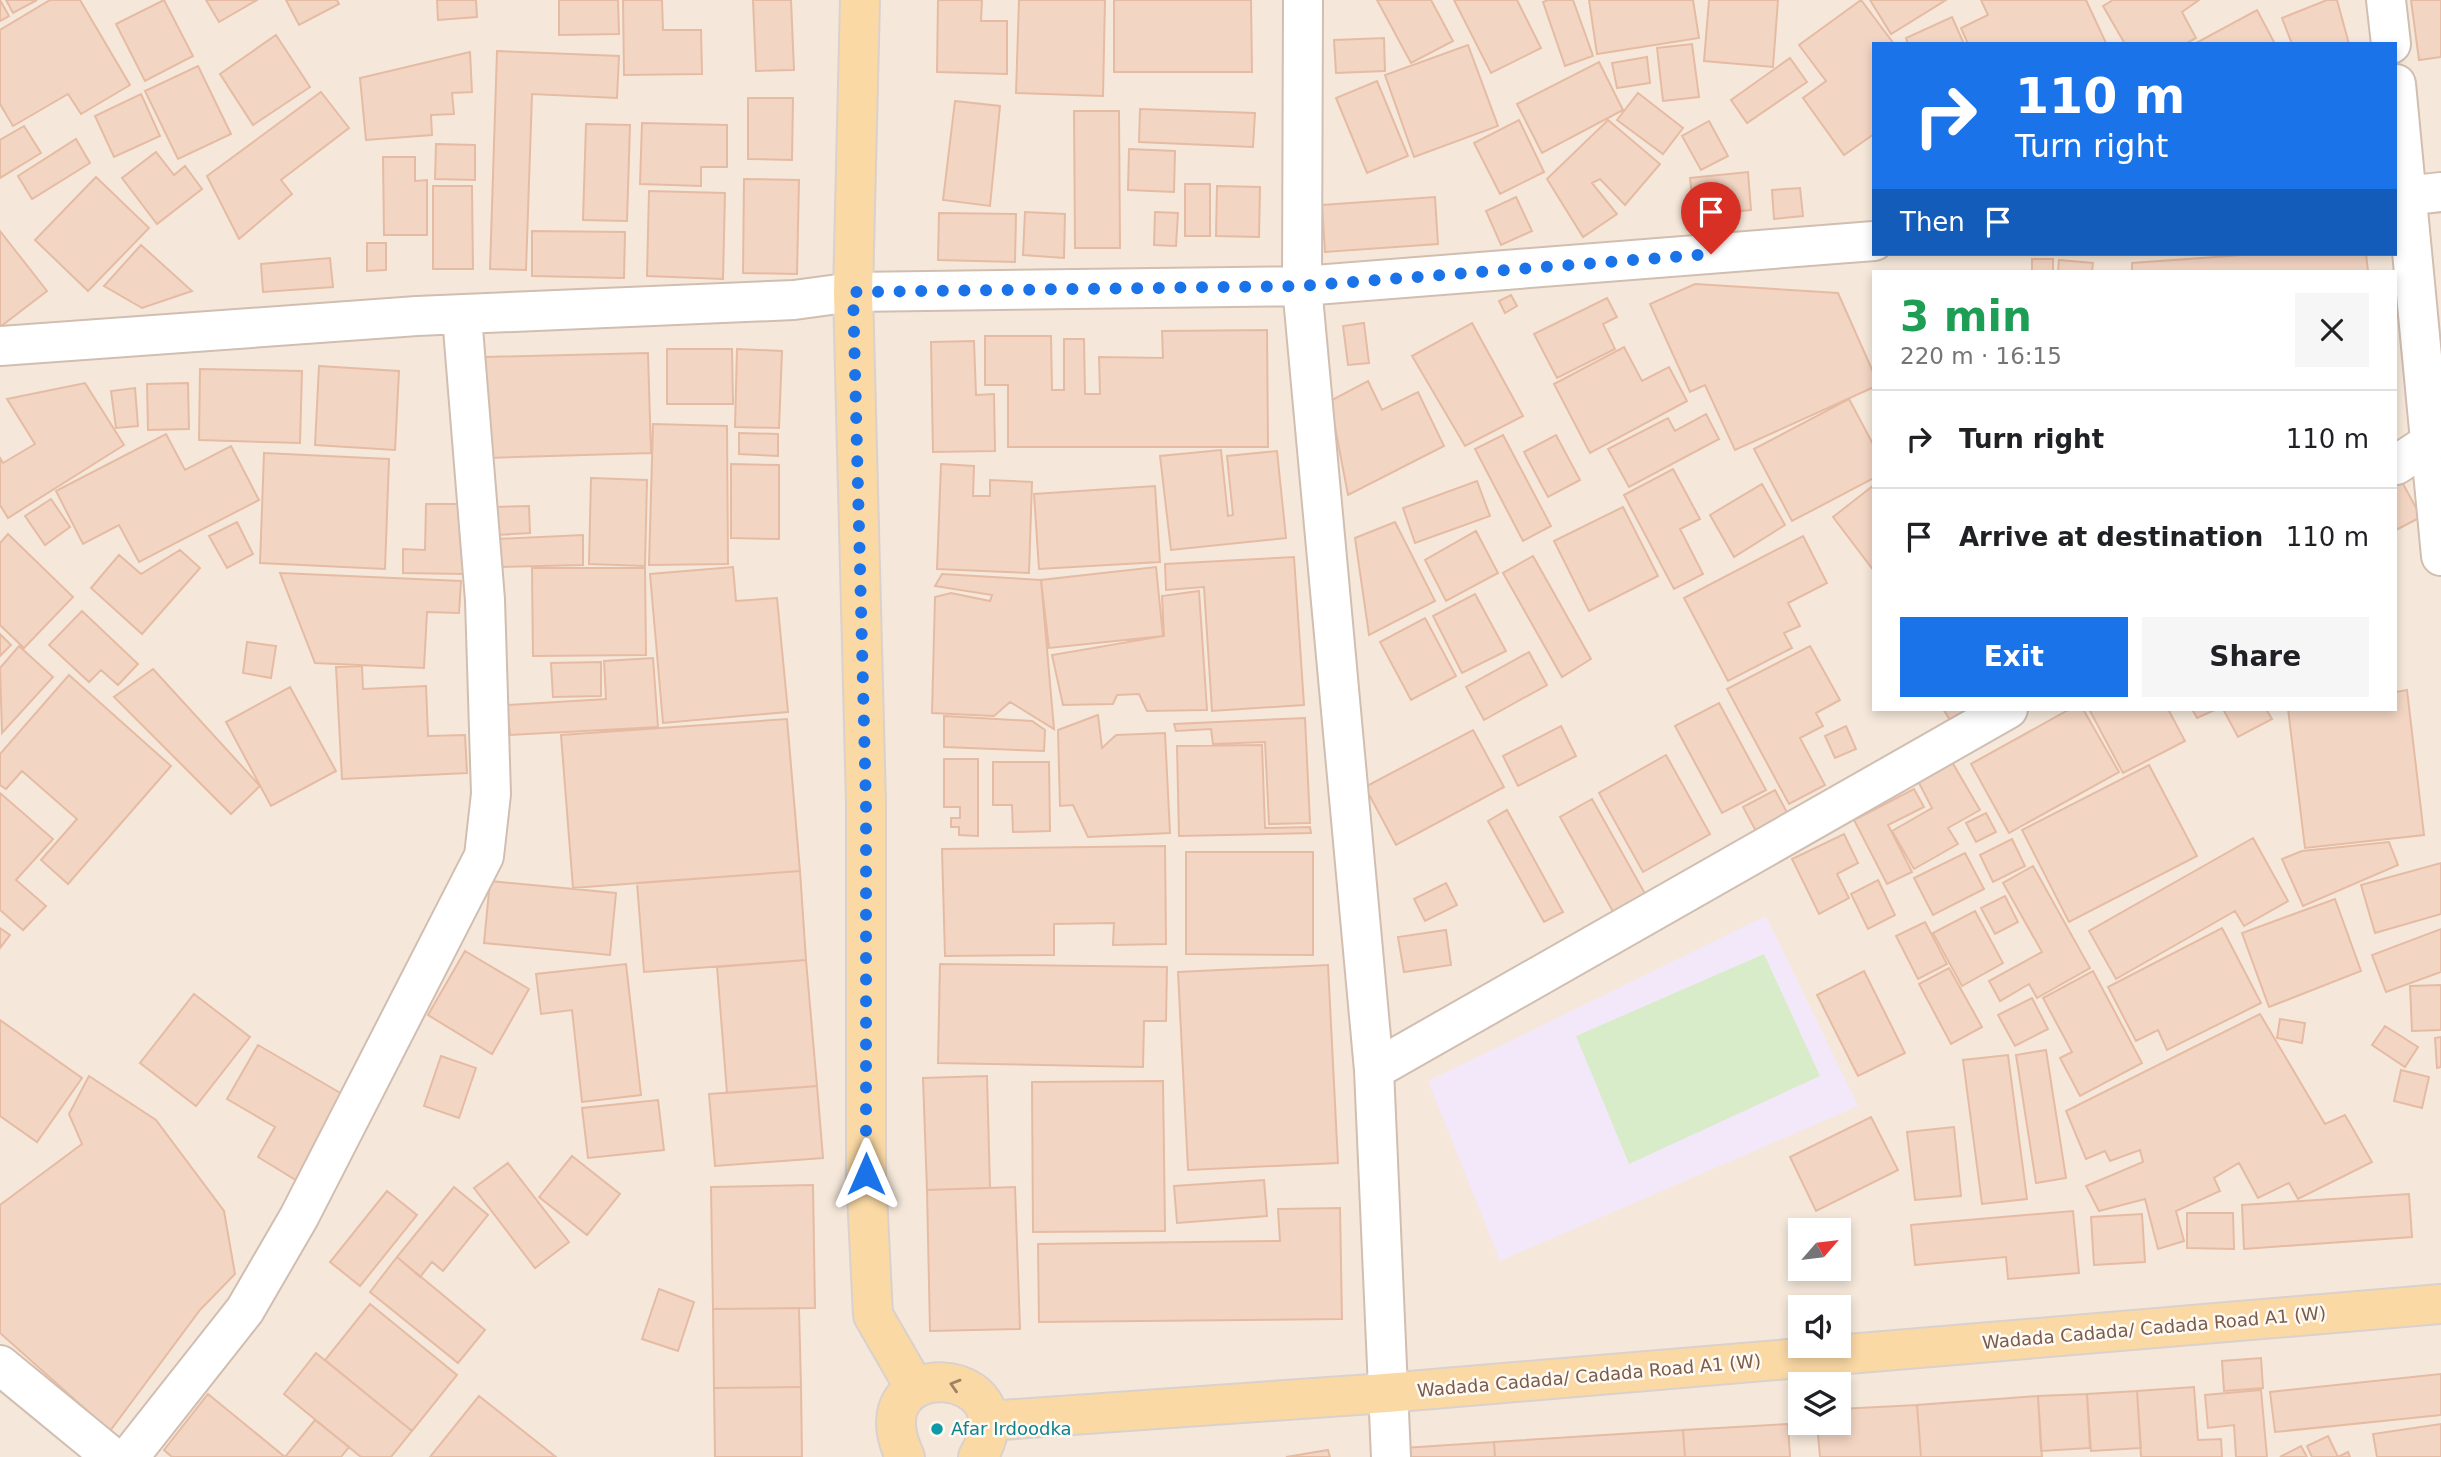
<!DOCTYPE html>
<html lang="en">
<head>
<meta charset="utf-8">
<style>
	body { margin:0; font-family:"DejaVu Sans",sans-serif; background:#f6f6f6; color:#202124; height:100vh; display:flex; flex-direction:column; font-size:26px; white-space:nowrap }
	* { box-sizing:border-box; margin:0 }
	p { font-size:23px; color:#757577 }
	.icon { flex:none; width:38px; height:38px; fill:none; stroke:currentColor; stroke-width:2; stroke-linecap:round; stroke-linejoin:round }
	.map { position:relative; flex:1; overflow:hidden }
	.side { position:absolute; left:1872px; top:270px; width:525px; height:441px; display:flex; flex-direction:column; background:#fff; border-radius:0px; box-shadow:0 4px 10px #0003 }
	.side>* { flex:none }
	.banner { position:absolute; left:1872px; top:42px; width:525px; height:214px; border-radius:0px; box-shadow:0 4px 10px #0003; background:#1a73e8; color:#fff; overflow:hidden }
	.needle { width:46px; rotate:62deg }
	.controls { position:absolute; left:1788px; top:1218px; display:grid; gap:14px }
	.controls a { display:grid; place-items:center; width:63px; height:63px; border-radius:0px; background:#fff; box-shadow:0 4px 10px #0003; font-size:35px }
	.pin { position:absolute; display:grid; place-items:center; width:60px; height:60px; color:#fff; margin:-72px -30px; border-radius:50% 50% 50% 0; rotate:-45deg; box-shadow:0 0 7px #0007 }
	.pin .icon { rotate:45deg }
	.me { position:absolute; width:77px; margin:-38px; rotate:0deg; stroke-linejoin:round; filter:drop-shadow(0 0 5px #0008) }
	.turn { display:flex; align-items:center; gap:24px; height:147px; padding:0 28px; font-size:32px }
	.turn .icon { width:91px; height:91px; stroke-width:2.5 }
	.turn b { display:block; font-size:49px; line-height:60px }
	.then { display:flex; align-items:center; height:66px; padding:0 28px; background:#0003; gap:14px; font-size:26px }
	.round { display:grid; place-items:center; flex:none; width:74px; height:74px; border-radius:0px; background:#f6f6f6 }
	.summary { display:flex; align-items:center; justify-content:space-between; height:119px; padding:0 28px }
	h1 { font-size:42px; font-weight:700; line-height:52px; color:#1e9e55 }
	.button { display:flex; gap:14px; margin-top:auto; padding:14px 28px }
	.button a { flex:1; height:80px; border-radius:0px; background:#1a73e8; color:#fff; font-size:28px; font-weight:700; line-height:80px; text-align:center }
	.button a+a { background:#f6f6f6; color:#202124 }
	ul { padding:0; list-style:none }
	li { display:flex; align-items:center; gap:21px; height:98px; padding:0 28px; border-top:2px solid #e0e0e0 }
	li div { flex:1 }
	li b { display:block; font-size:26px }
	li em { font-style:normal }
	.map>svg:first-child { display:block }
</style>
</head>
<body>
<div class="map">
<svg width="2441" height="1457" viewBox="0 0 2441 1457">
	<rect width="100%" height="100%" fill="#fdf6ec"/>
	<!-- residential -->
	<path fill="#f5e8da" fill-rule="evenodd" d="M0,0H2441V1457H0ZM1874,44H2396V254H1874ZM1874,271H2396V709H1874ZM1801,1230H1839V1269H1801ZM1801,1307H1839V1346H1801ZM1801,1384H1839V1423H1801Z"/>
	<!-- education -->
	<path fill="#f3e8fa" d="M1766,916L1858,1106L1500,1261L1428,1081Z"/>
	<!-- green -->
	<path fill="#d8ecc9" d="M1764,954L1820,1076L1629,1164L1576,1036Z"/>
	<!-- building -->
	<path fill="#f3d5c3" stroke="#e6bba3" stroke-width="2" d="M0,0L9,16L0,21Z
		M6,0H37L13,13Z
		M50,0H80L130,85L81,114L68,94L13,126L0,104V30Z
		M164,0L193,56L145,81L116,24Z
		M206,0H257L219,22Z
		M286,0H337L339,4L299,25Z
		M437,0H476L477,17L438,20Z
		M559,0H618L619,34L559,35Z
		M623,0H662L663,30H701L702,74L624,75Z
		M753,0H791L794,70L756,71Z
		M938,0H982L981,21H1007V74L937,72Z
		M1019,0H1105L1103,96L1016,93Z
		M1114,0H1251L1252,72H1114Z
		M1377,0H1431L1453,41L1411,63Z
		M1454,0H1517L1541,48L1491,73Z
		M1548,0H1573L1593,56L1565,66L1543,2Z
		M1589,0H1693L1699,38L1597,54Z
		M1709,0H1778L1773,67L1704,61Z
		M1861,0L1894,44H1874V134L1844,155L1803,98L1826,81L1799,45Z
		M1870,0H1946L1891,34Z
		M1981,0H2086L2106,43L1968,44L1961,28L1988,15Z
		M2113,0H2199L2182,12L2196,38L2185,44H2125L2103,6Z
		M2327,0H2337L2349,44H2292L2282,18Z
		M2411,0H2441V57L2419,60Z
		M2257,10L2275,44H2197L2196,43Z
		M1952,17L1964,44H1908L1906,38Z
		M276,35L310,87L253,125L220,74Z
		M1384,38L1385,71L1336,73L1334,40Z
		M1692,44L1699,97L1663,101L1657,48Z
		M1468,45L1498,126L1414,157L1385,75Z
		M497,51L619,56L617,98L532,94L526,270L490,269Z
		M470,52L472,92L452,93L454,114L431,115L432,135L366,140L360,78Z
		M1647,57L1650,83L1617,88L1612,63Z
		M1790,58L1807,82L1747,123L1731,100Z
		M1599,62L1623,110L1542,153L1517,104Z
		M198,66L231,134L178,159L145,91Z
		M1377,81L1408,156L1367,173L1336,98Z
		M321,92L349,128L281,180L292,194L239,239L207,176Z
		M1638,93L1683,128L1663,154L1617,120Z
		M141,94L160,136L114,157L95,116Z
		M748,98H793L792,160L748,159Z
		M955,101L1000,106L990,206L943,200Z
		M1140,109L1255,113L1253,147L1139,142Z
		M1074,111H1119L1120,248H1075Z
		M1519,120L1544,172L1500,194L1474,143Z
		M1608,120L1660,164L1625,205L1600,179L1592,183L1617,214L1583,237L1547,179Z
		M1709,121L1728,156L1701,170L1682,136Z
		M642,123L727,125V167H701V186L640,184Z
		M586,124L630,125L627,221L583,220Z
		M24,126L41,153L0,178V140Z
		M76,139L90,163L32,199L18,176Z
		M436,144L475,145V180L435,179Z
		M1129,149L1175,151L1174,192L1128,190Z
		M156,152L174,175L185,166L202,189L157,224L122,178Z
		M383,157H415V181L427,180V235H384Z
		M1748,172L1751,210L1694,215L1690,178Z
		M96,177L149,228L88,291L35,240Z
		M744,179L799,180L797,274L743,273Z
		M1185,184H1210V236H1185Z
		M433,186H472L473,269H433Z
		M1217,186L1260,187L1259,237L1216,236Z
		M1800,188L1803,216L1774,219L1772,190Z
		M649,191L725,193L723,279L647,276Z
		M1435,197L1438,244L1325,252L1322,205Z
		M1516,197L1532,231L1501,245L1486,211Z
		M1025,212L1065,214L1064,258L1023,255Z
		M1155,212L1178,213L1176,246L1154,245Z
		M939,213L1016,214L1015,262L938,260Z
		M0,231L47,291L0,327Z
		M532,231L625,232L624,278L532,276Z
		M367,243H386V270L367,271Z
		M141,245L192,291L142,308L104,286Z
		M2257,254H2366L2368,271H2132V263Z
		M330,258L333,287L263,292L261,264Z
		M2032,259H2053V271H2032Z
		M2059,260L2093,263L2092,271H2058Z
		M1695,284L1838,293L1874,374V387L1735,450L1705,385L1690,392L1650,304Z
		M1511,295L1517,306L1505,313L1499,301Z
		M1607,298L1617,317L1603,324L1615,349L1557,378L1534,334Z
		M1364,323L1369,363L1348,365L1343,326Z
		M1472,323L1523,416L1465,446L1412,356Z
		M1267,330L1268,447H1008V385H985V336H1051L1052,390H1064V339H1084L1085,394H1100L1099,357L1163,358L1162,331Z
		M974,341L976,395L994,394L995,451L933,452L931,342Z
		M1624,347L1642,381L1669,367L1687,401L1590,453L1554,384Z
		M667,349H732L733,404H667Z
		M737,349L782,351L779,428L735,427Z
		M648,353L651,453L487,458L484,357Z
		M319,366L399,371L395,450L315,445Z
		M200,369L302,371L300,443L199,440Z
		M1368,381L1382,410L1418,392L1444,446L1348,495L1330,401Z
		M85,383L124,445L8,518L0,505V458L3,463L35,444L7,399Z
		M188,383L189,429L148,430L147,384Z
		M135,388L138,426L116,428L111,391Z
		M1849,399L1874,446V478L1792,521L1754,449Z
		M1706,414L1719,439L1629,487L1608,449L1668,418L1675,431Z
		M653,424L727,426L728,564L649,565Z
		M739,433L778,434V456L739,454Z
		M166,434L185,470L231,446L259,500L139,562L119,525L83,544L56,491Z
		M1503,435L1551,526L1523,541L1475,449Z
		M1556,435L1580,480L1548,497L1524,452Z
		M1221,450L1228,516L1233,515L1227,456L1277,451L1286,538L1171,550L1160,456Z
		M264,453L389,459L385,569L260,563Z
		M731,464L779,465V539L731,538Z
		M941,464L974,466L973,496H990V480L1032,482L1029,573L937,569Z
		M1673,469L1700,519L1680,529L1703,574L1674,589L1624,495Z
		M591,478L647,480L645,566L589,564Z
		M1477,481L1490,516L1415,543L1403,508Z
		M2402,482L2421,517L2396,530V485Z
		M1762,484L1785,525L1734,557L1710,515Z
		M1874,485V571L1833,517Z
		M1155,486L1160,562L1039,569L1034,494Z
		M51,499L70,527L45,545L25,516Z
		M426,504H463L464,574L403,573V549L425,550Z
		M529,506L530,533L496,535L495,507Z
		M1623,507L1658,576L1589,611L1554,541Z
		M237,522L253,554L227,568L209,536Z
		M1395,522L1435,601L1369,635L1355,538Z
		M1476,531L1498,573L1446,601L1425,560Z
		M8,534L73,597L24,648L0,625V543Z
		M583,535V565L497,567L496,539Z
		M1803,536L1827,583L1788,603L1800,626L1784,633L1792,648L1728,681L1684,598Z
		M180,550L200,568L142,634L91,588L119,555L141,574Z
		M1533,556L1591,659L1562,677L1503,573Z
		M1294,557L1304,705L1212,711L1204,587L1166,590L1165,564Z
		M733,567L736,601L777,598L788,712L663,723L650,574Z
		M1156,567L1163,636L1049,648L1041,580Z
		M532,568H645L646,655L533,656Z
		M280,573L461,581L459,613L427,612L424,668L315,663Z
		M942,574L1041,580L1054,729L1010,702L994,716L932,713L935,597L951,593L990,601L992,595L935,586Z
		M1199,591L1207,710L1147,711L1139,694L1117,695L1113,704L1063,705L1052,655L1164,636L1162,596Z
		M1475,594L1506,651L1462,673L1433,616Z
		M82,611L138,664L118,685L101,670L89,682L49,645Z
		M1425,618L1456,676L1411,700L1380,642Z
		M0,634L11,645L0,656Z
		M247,642L276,646L271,678L243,673Z
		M19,646L53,677L2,733L0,668Z
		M1810,646L1840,700L1816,713L1823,726L1800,738L1825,785L1789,804L1727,689Z
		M1529,652L1547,685L1484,720L1466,687Z
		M653,658L658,727L510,735L507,705L606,699L604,661Z
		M601,662V696L553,697L551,663Z
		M362,666L363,689L426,686L428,736L465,735L467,773L342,779L336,667Z
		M153,669L260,786L231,814L114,697Z
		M69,675L171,766L68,884L41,860L77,819L22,771L6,789L0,785V754Z
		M290,687L336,771L271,806L226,722Z
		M2407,690L2424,835L2305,848L2288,709H2396V692Z
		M1719,703L1766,790L1722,813L1675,726Z
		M1943,709H1993L1958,732Z
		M2070,709H2083L2119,772L2009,833L1971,764Z
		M2094,709H2168L2185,741L2123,773L2090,711Z
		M2192,709H2217L2197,718Z
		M2223,709H2266L2272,719L2238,737Z
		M1098,715L1102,748L1116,735L1165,733L1170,833L1088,837L1073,805L1060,806L1058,730Z
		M944,716L1032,721L1045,730L1044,751L944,747Z
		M1305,718L1310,823L1269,824L1265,742L1213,744L1211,729L1176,731L1174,724Z
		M787,719L800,871L573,888L561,735Z
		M1561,726L1576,756L1518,786L1503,756Z
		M1846,726L1856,749L1835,758L1825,736Z
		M1473,730L1504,787L1396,845L1365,787Z
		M1262,745L1265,828L1310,827L1311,833L1179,836L1177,746Z
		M1666,755L1710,834L1643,872L1599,793Z
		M944,759H978V836L959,835V827H951V818H960V807H944Z
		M993,762H1049L1050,831L1013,832L1012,805H993Z
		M1952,762L1980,810L1948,828L1958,844L1914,869L1892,831L1932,808L1918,781Z
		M2149,765L2197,856L2069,922L2022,830Z
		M1914,789L1924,807L1888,825L1912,872L1887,884L1854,820Z
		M1775,790L1790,818L1758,835L1743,807Z
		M0,793L53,839L16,880L46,906L23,930L0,910Z
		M1592,799L1648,899L1616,917L1560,817Z
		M1507,810L1563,912L1544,922L1488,821Z
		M1986,813L1996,832L1976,842L1966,823Z
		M1844,834L1858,863L1837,874L1849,898L1819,914L1792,859Z
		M2253,838L2288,901L2244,926L2235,911L2116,979L2089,931Z
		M2012,839L2025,866L1993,882L1980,855Z
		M2389,842L2398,865L2303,906L2282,859L2302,851Z
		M1165,846L1166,944L1113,945L1114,923L1054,924V955L945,956L942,849Z
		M1186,852H1313V955L1186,954Z
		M1965,853L1984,889L1933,915L1914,878Z
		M2441,863V914L2375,933L2361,885Z
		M2033,866L2090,968L2037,998L2029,984L2000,1001L1989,981L2042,952L2003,883Z
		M800,871L806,960L644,972L637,883Z
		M1878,880L1895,915L1868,929L1851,894Z
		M490,881L616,893L610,955L484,943Z
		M1446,883L1457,905L1425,921L1414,899Z
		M2005,896L2018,922L1995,934L1981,908Z
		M2335,899L2361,971L2269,1007L2242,933Z
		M1975,911L2003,963L1962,986L1933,933Z
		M1925,922L1947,964L1918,979L1896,936Z
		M0,928L10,935L0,948Z
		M2222,928L2261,1003L2167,1050L2158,1030L2136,1041L2108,987Z
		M2441,929V972L2386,992L2372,955Z
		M1446,930L1451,965L1404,972L1398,937Z
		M465,951L529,989L492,1054L428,1015Z
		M806,960L817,1086L727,1093L717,967Z
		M626,964L641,1095L582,1102L572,1010L541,1014L536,974Z
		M940,964L1167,967L1166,1021H1144L1143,1067L938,1063Z
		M1328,965L1338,1163L1188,1170L1178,972Z
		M1949,968L1982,1027L1951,1044L1919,984Z
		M1864,971L1905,1053L1858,1076L1817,995Z
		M2093,971L2142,1063L2080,1096L2060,1058L2072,1052L2043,998Z
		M2441,985V1030L2412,1031L2410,986Z
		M194,994L250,1037L196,1106L140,1063Z
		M2032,998L2048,1029L2015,1046L1998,1015Z
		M2260,1014L2325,1124L2345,1115L2372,1162L2298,1199L2289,1183L2258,1198L2239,1163L2214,1178L2220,1191L2176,1211L2184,1241L2158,1249L2145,1199L2099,1211L2086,1186L2143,1162L2140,1150L2110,1161L2105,1151L2086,1159L2066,1111Z
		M2280,1019L2305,1023L2302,1043L2277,1038Z
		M0,1020L82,1078L37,1142L0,1116Z
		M2385,1026L2418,1047L2405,1067L2372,1045Z
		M2441,1037V1067L2437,1068L2435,1038Z
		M258,1045L349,1098L299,1182L258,1157L275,1127L227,1099Z
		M2046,1050L2066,1178L2036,1183L2016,1055Z
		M2008,1055L2027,1199L1982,1204L1963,1060Z
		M441,1056L476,1068L459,1118L424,1106Z
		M2401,1070L2429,1077L2422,1108L2394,1101Z
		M89,1076L156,1120L224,1211L235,1274L200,1310L110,1431L0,1333V1205L82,1144L69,1114Z
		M987,1076L990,1188L927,1190L923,1078Z
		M1163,1081L1165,1231L1033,1232L1032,1082Z
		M817,1086L823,1158L715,1166L709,1094Z
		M658,1100L664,1150L588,1158L582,1108Z
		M1871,1117L1898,1170L1816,1211L1790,1157Z
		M1954,1127L1961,1196L1915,1200L1907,1132Z
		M572,1156L620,1194L587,1235L539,1197Z
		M508,1163L569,1242L535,1268L474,1188Z
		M1264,1180L1267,1216L1177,1223L1174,1186Z
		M813,1185L815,1308L713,1309L711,1187Z
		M454,1187L488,1215L443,1271L432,1262L420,1277L397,1257Z
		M1015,1187L1020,1329L930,1331L927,1190Z
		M387,1191L417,1215L360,1286L330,1262Z
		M2409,1194L2412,1237L2244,1249L2242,1205Z
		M1340,1208L1342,1319L1039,1322L1038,1244L1280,1241L1278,1209Z
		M2073,1211L2079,1273L2008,1279L2006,1257L1915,1265L1911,1225Z
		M2187,1213H2233L2234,1249L2187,1248Z
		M2142,1214L2145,1262L2094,1265L2091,1217Z
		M397,1257L485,1330L458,1363L370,1292Z
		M659,1289L694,1302L678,1351L642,1339Z
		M370,1304L457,1375L412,1431L325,1360Z
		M799,1308L801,1387L714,1388L713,1309Z
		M316,1353L412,1431L391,1457H361L284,1394Z
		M2261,1358L2263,1388L2224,1391L2222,1361Z
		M2441,1374V1415L2275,1432L2270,1392Z
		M801,1387L802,1457H715L714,1388Z
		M2194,1387L2198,1440L2221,1439L2222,1457H2141L2137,1391Z
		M2261,1390L2267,1457H2236L2234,1425L2208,1428L2205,1395Z
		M2137,1391L2141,1448L2091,1451L2087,1394Z
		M208,1394L285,1457H172L164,1450Z
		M2087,1394L2090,1448L2041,1451L2038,1396Z
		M479,1396L556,1457H430Z
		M2038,1396L2042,1457H1921L1917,1405Z
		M1917,1405L1921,1457H1820L1817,1423H1839V1409Z
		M315,1420L349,1447L341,1457H285Z
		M1788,1424L1790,1457H1685L1683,1430Z
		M2441,1424V1457H2377L2373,1434Z
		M1683,1430L1685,1457H1495L1494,1442Z
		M2328,1436L2338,1457L2348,1452L2350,1457H2312L2307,1446Z
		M1494,1442L1495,1457H1405L1404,1448Z
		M2301,1446L2307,1457H2280Z
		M1328,1450L1330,1457H1286Z"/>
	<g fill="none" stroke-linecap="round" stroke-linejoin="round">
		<!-- minor casing -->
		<g stroke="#d1beb0" stroke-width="42">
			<path id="minor" d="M1303,0L1302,286L1374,1070L1391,1457
				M2386,0L2391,44
				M2396,84L2441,556
				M2396,197L2441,192
				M0,346L417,316L794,300L853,292L1302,286L1874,241
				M2396,465L2428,444
				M1374,1070L2008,709
				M0,1365L112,1457
				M129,1457L245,1310L299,1217L484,856L491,794L485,600L462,316"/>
		</g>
		<!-- major casing -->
		<g stroke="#dad1cd" stroke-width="42">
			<path id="major" d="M860,0L853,292L866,804V1174L873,1315L915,1388
				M988,1421L1386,1393L2441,1304
				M905,1457C855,1351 1033,1364 978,1457"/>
		</g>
		<!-- minor -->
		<use href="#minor" stroke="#fff" stroke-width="38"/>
		<!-- major -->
		<use href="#major" stroke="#fbd9a5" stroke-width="38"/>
	</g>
	<!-- one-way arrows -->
	<defs><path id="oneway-chevron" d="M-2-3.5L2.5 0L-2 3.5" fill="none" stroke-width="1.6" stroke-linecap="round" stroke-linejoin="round" transform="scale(1.75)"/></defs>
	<use stroke="#a18267" href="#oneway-chevron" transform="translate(955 1385) rotate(-163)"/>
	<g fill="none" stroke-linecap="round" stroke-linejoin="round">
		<!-- route -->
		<path stroke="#1a73e8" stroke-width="12" stroke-dasharray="0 21.6" d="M866,1174V804L853,292L1301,286L1711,254"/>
	</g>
	<!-- markers -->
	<circle fill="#0f9aa8" stroke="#fffaf3" stroke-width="2.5" cx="937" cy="1429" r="7"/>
	<g text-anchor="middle" stroke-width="5" stroke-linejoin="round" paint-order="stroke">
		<!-- street labels -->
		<g font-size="18" fill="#7a5c4d" stroke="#fffaf3">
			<text transform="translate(2154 1328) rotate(-5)" y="6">Wadada Cadada/ Cadada Road A1 (W)</text>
			<text transform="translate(1589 1376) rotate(-5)" y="6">Wadada Cadada/ Cadada Road A1 (W)</text>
		</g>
		<!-- culture labels -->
		<g font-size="18" fill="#0d838f" stroke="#fffaf3" text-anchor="start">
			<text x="951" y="1435">Afar Irdoodka</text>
		</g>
	</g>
</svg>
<div class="controls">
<a><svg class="needle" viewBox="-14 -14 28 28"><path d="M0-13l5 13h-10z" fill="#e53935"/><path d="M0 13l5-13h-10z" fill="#757577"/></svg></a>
<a><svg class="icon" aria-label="sound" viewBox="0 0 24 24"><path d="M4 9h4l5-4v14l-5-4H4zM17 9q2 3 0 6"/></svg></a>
<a><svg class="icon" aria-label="layers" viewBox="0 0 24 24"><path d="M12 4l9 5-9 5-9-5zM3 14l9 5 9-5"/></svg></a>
</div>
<div class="pin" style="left:1711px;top:254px;background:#d93025"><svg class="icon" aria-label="arrive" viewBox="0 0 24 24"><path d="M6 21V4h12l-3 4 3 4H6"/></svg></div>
<svg class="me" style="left:866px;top:1174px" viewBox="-20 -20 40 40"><path d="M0-17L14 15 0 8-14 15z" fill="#1a73e8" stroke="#fff" stroke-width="4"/></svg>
<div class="banner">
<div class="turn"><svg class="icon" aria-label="right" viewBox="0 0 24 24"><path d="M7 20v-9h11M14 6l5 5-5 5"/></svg><div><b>110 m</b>Turn right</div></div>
<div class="then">Then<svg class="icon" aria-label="arrive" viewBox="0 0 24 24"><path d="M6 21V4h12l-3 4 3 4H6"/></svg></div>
</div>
<section class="side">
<div class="summary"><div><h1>3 min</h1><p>220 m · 16:15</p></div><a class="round"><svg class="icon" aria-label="close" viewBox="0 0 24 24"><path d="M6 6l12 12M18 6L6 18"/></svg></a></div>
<ul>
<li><svg class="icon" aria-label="right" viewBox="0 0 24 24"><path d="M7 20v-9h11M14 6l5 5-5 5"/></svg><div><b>Turn right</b></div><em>110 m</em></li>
<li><svg class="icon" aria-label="arrive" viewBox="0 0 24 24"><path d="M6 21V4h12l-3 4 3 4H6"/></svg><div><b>Arrive at destination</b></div><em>110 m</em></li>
</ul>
<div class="button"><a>Exit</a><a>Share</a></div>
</section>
</div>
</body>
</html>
